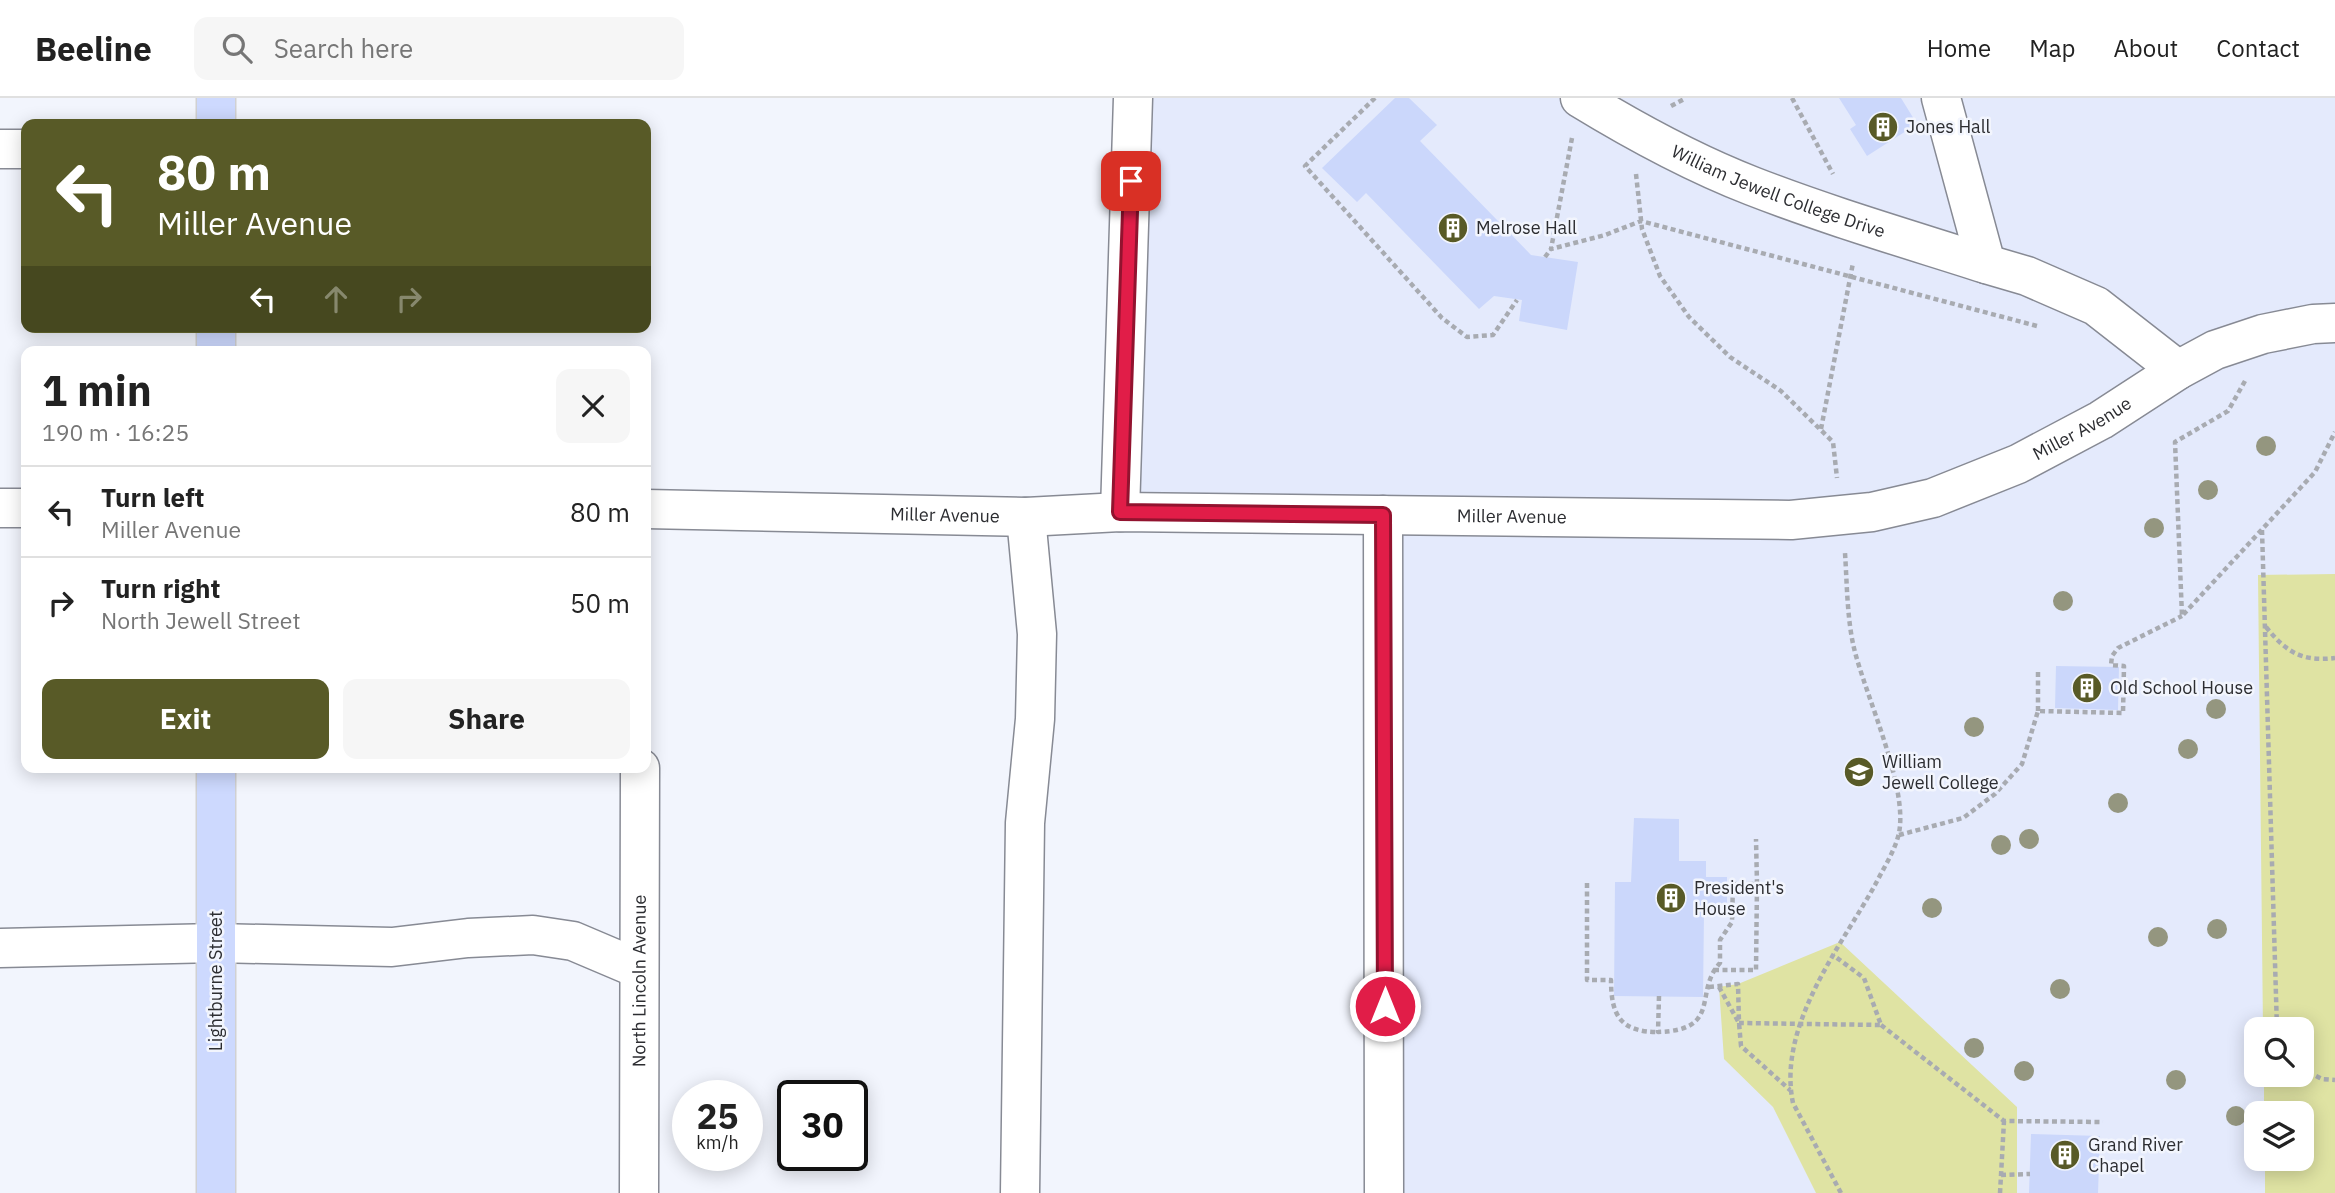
<!DOCTYPE html>
<html lang="en">
<head>
<meta charset="utf-8">
<style>
	body { margin:0; font-family:"IBM Plex Sans",sans-serif; background:#f6f6f6; color:#222; height:100vh; display:flex; flex-direction:column; font-size:26px; white-space:nowrap }
	* { box-sizing:border-box; margin:0 }
	p { font-size:23px; color:#767676 }
	.icon { flex:none; width:38px; height:38px; fill:none; stroke:currentColor; stroke-width:2; stroke-linecap:round; stroke-linejoin:round }
	.map { position:relative; flex:1; overflow:hidden }
	.side { position:absolute; left:21px; top:248px; width:630px; height:427px; display:flex; flex-direction:column; background:#fff; border-radius:14px; box-shadow:0 4px 18px #0003 }
	.side>* { flex:none }
	.banner { position:absolute; left:21px; top:21px; width:630px; height:214px; border-radius:14px; box-shadow:0 4px 18px #0003; background:#585a27; color:#fff; overflow:hidden }
	.buttons { position:absolute; left:2244px; top:919px; display:grid; gap:14px }
	.buttons a { display:grid; place-items:center; width:70px; height:70px; border-radius:14px; background:#fff; box-shadow:0 4px 18px #0003; font-size:35px }
	.speed { position:absolute; left:672px; top:982px; display:flex; gap:14px; font-size:35px; font-weight:700; text-align:center }
	.speed>* { display:grid; place-content:center; width:91px; height:91px; border-radius:50%; background:#fff; box-shadow:0 4px 18px #0003; line-height:1 }
	.speed small { font-size:18px; font-weight:400 }
	.speed .limit { border:4px solid #111; border-radius:10px; background:#fff; color:#111 }
	.pin { position:absolute; display:grid; place-items:center; width:60px; height:60px; color:#fff; margin:-30px; border-radius:14px; box-shadow:0 4px 10px #0006 }
	.me { position:absolute; width:77px; margin:-38px; rotate:0deg; stroke-linejoin:round; filter:drop-shadow(0 0 5px #0008) }
	.turn { display:flex; align-items:center; gap:24px; height:147px; padding:0 21px; font-size:32px }
	.turn .icon { width:91px; height:91px; stroke-width:2.5 }
	.turn b { display:block; font-size:49px; line-height:60px }
	.lanes { display:flex; align-items:center; height:66px; padding:0 21px; background:#0003; justify-content:center; gap:35px; direction:ltr }
	.lanes .off { opacity:.35 }
	.round { display:grid; place-items:center; flex:none; width:74px; height:74px; border-radius:14px; background:#f6f6f6 }
	.overview { display:flex; align-items:center; justify-content:space-between; height:119px; padding:0 21px }
	h1 { font-size:42px; font-weight:800; line-height:52px }
	.cta { display:flex; gap:14px; margin-top:auto; padding:14px 21px }
	.cta a { flex:1; height:80px; border-radius:14px; background:#585a27; color:#fff; font-size:28px; font-weight:800; line-height:80px; text-align:center }
	.cta a+a { background:#f6f6f6; color:#222 }
	ul { padding:0; list-style:none }
	li { display:flex; align-items:center; gap:21px; height:91px; padding:0 21px; border-top:2px solid #e0e0e0 }
	li div { flex:1 }
	li b { display:block; font-size:26px }
	li em { font-style:normal }
	header { display:flex; align-items:center; gap:42px; box-sizing:border-box; height:98px; padding:0 35px; background:#fff; border-bottom:2px solid #e0e0e0 }
	header strong { font-size:33px }
	nav { display:flex; gap:38px; margin-inline-start:auto; font-size:24px }
	.search { width:490px; height:63px; background:#f6f6f6; display:flex; align-items:center; gap:18px; box-sizing:border-box; padding:0 24px; border-radius:14px; color:#767676; font-size:26px }
	.map>svg:first-child { display:block }
</style>
</head>
<body>
<header>
<strong>Beeline</strong>
<div class="search"><svg class="icon" aria-label="search" viewBox="0 0 24 24"><circle cx="10" cy="10" r="6"/><path d="M15 15l6 6"/></svg>Search here</div>
<nav><a>Home</a><a>Map</a><a>About</a><a>Contact</a></nav>
</header>
<div class="map">
<svg width="2335" height="1095" viewBox="0 0 2335 1095">
	<rect width="100%" height="100%" fill="#f2f5fd"/>
	<!-- built -->
	<path fill="#e4eafc" fill-rule="evenodd" d="M1124,0H2335V1095H1383V417L1120,414ZM2256,931H2301V976H2256ZM2256,1015H2301V1060H2256Z"/>
	<!-- green -->
	<path fill="#dfe3a3" d="M2335,476V1095H2265V1061L2301,1060V1015H2264V977L2301,976V931H2263L2258,477Z
		M1840,844L2017,1009V1095H1816L1773,1009L1724,961L1719,889L1738,886Z"/>
	<!-- building -->
	<path fill="#cbd7fb" d="M1395,0H1409L1437,27L1420,43L1531,157L1578,164L1567,232L1519,223L1522,202L1494,198L1479,211L1366,95L1357,104L1322,70Z
		M1839,0H1901L1917,26L1867,58L1850,31L1856,27Z
		M2056,568L2119,569L2118,612L2055,610Z
		M1634,720L1679,721V763H1706V779H1727V815H1704L1703,899L1614,898L1615,784H1631Z
		M2031,1036L2100,1038L2098,1095H2029Z"/>
	<g fill="none" stroke-linecap="round" stroke-linejoin="round">
		<!-- minor casing -->
		<g stroke="#878a94" stroke-width="41">
			<g id="minor">
				<path id="s1" d="M1580,0C1634,33 1693,65 1752,88C1829,118 1908,141 1986,166"/>
				<path d="M1941,0L1986,166L2027,178L2096,208L2178,272"/>
				<path d="M0,51H26"/>
				<path d="M0,410H26"/>
				<path id="s2" d="M646,411L1026,419L1120,414L1791,422L1872,414L1933,400L2018,366L2101,322L2178,272L2215,252L2263,236L2313,226L2335,225"/>
				<path d="M1120,414L1133,0"/>
				<path d="M1383,417L1384,1095"/>
				<path d="M0,850L216,845L392,849L468,840L533,837L573,843L639,871"/>
				<path id="s3" d="M639,1095L640,670"/>
				<path d="M1020,1095L1025,725L1035,621L1037,536L1026,419"/>
			</g>
		</g>
		<!-- major casing -->
		<g stroke="#d1d1d2" stroke-width="41">
			<path id="major" d="M216,0V26
				M216,229V254
				M216,670V1095"/>
		</g>
		<!-- path -->
		<path stroke="#a8abb1" stroke-width="4.5" stroke-dasharray="5 3.5" stroke-linecap="butt" d="M1375,0L1305,68L1442,220L1467,239L1493,237L1517,202
			M1792,0L1833,76
			M1671,8L1686,0
			M1572,40L1551,151L1605,137L1641,123L2037,228
			M1636,76L1642,131L1660,178L1689,219L1730,259L1781,293L1833,344L1837,380
			M1545,159L1551,151
			M2245,283L2228,313L2175,344L2182,518L2315,374L2335,334
			M1821,331L1853,165
			M2262,432L2277,931
			M2266,529C2286,554 2302,564 2335,560
			M2038,613V572
			M1899,737L1963,720L1995,696L2022,666L2038,613L2123,615L2124,568L2111,567L2112,558L2118,550L2182,518
			M1587,785V882H1611C1611,918 1621,934 1658,934
			M1714,872H1756L1757,786
			M1709,889L1738,886L1739,925L1881,927L1864,880L1833,857
			M1719,889L1739,925L1741,948L1790,992
			M1659,898L1658,934C1723,932 1693,894 1720,865V842L1732,824L1733,786H1757L1756,741
			M1881,927L2004,1023L2103,1024
			M2301,970L2322,981L2335,982
			M2001,1077L2030,1076
			M1841,1095L1793,1005C1777,928 1840,850 1875,787C1883,771 1893,756 1898,739C1911,694 1865,597 1854,550C1847,521 1847,485 1845,455
			M2000,1095L2004,1023"/>
		<!-- minor -->
		<use href="#minor" stroke="#fff" stroke-width="38"/>
		<!-- major -->
		<use href="#major" stroke="#cdd9fe" stroke-width="38"/>
	</g>
	<!-- trees -->
	<g fill="#94967f">
		<circle cx="2266" cy="348" r="10"/>
		<circle cx="2208" cy="392" r="10"/>
		<circle cx="2154" cy="430" r="10"/>
		<circle cx="2063" cy="503" r="10"/>
		<circle cx="2216" cy="611" r="10"/>
		<circle cx="1974" cy="629" r="10"/>
		<circle cx="2188" cy="651" r="10"/>
		<circle cx="2118" cy="705" r="10"/>
		<circle cx="2029" cy="741" r="10"/>
		<circle cx="2001" cy="747" r="10"/>
		<circle cx="1932" cy="810" r="10"/>
		<circle cx="2217" cy="831" r="10"/>
		<circle cx="2158" cy="839" r="10"/>
		<circle cx="2060" cy="891" r="10"/>
		<circle cx="1974" cy="950" r="10"/>
		<circle cx="2024" cy="973" r="10"/>
		<circle cx="2176" cy="982" r="10"/>
		<circle cx="2236" cy="1018" r="10"/>
	</g>
	<g fill="none" stroke-linecap="round" stroke-linejoin="round">
		<!-- route casing -->
		<g stroke="#92132f" stroke-width="18">
			<path id="route" d="M1131,83L1120,414L1383,417L1385,908"/>
		</g>
		<!-- route -->
		<use href="#route" stroke="#e11d48" stroke-width="12"/>
	</g>
	<!-- icons -->
	<defs>
		<g id="building-disc" transform="scale(1.575)"><circle r="9.5" fill="#585a27" stroke="#f2f5fd"/><path d="M-4-6H4V6H1V3H-1V6H-4ZM-2.5-4.3h1.7v1.8h-1.7ZM.8-4.3h1.7v1.8H.8ZM-2.5-1h1.7V.8h-1.7ZM.8-1h1.7V.8H.8Z" fill="#fff"/></g>
		<g id="university-disc" transform="scale(1.575)"><circle r="9.5" fill="#585a27" stroke="#f2f5fd"/><path d="M0-5L7-2L0 1L-7-2ZM-4 1L0 2.5L4 1V4Q0 6-4 4Z" fill="#fff"/></g>
	</defs>
	<g fill-rule="evenodd">
		<use href="#building-disc" x="1883" y="29"/>
		<use href="#building-disc" x="1453" y="130"/>
		<use href="#building-disc" x="2087" y="590"/>
		<use href="#university-disc" x="1859" y="674"/>
		<use href="#building-disc" x="1671" y="800"/>
		<use href="#building-disc" x="2065" y="1057"/>
	</g>
	<g text-anchor="middle" stroke-width="5" stroke-linejoin="round" paint-order="stroke">
		<!-- poi labels -->
		<g font-size="18" fill="#2c2d31" stroke="#f2f5fd" text-anchor="start">
			<text x="1906" y="35">Jones Hall</text>
			<text x="1476" y="136">Melrose Hall</text>
			<text x="2110" y="596">Old School House</text>
			<text x="1882" y="670">William<tspan x="1882" dy="21">Jewell College</tspan></text>
			<text x="1694" y="796">President's<tspan x="1694" dy="21">House</tspan></text>
			<text x="2088" y="1053">Grand River<tspan x="2088" dy="21">Chapel</tspan></text>
		</g>
		<!-- street labels -->
		<g font-size="18" fill="#2c2d31" stroke="#f2f5fd">
			<text dy="6" stroke="none"><textPath href="#s1" startOffset="220">William Jewell College Drive</textPath></text>
			<text dy="6" stroke="none"><textPath href="#s2" startOffset="1454">Miller Avenue</textPath></text>
			<text dy="6" stroke="none"><textPath href="#s2" startOffset="299">Miller Avenue</textPath></text>
			<text dy="6" stroke="none"><textPath href="#s2" startOffset="866">Miller Avenue</textPath></text>
			<text transform="translate(216 883) rotate(-90)" y="6">Lightburne Street</text>
			<text dy="6" stroke="none"><textPath href="#s3" startOffset="212">North Lincoln Avenue</textPath></text>
		</g>
	</g>
</svg>
<div class="buttons">
<a><svg class="icon" aria-label="search" viewBox="0 0 24 24"><circle cx="10" cy="10" r="6"/><path d="M15 15l6 6"/></svg></a>
<a><svg class="icon" aria-label="layers" viewBox="0 0 24 24"><path d="M12 4l9 5-9 5-9-5zM3 14l9 5 9-5"/></svg></a>
</div>
<div class="speed"><div>25<small>km/h</small></div><div class="limit">30</div></div>
<div class="pin" style="left:1131px;top:83px;background:#d93025"><svg class="icon" aria-label="arrive" viewBox="0 0 24 24"><path d="M6 21V4h12l-3 4 3 4H6"/></svg></div>
<svg class="me" style="left:1385px;top:908px" viewBox="-20 -20 40 40"><circle r="17" fill="#e11d48" stroke="#fff" stroke-width="3"/><path d="M0-11L8 9 0 5-8 9z" fill="#fff"/></svg>
<div class="banner">
<div class="turn"><svg class="icon" aria-label="left" viewBox="0 0 24 24"><path d="M17 20v-9H6M10 6l-5 5 5 5"/></svg><div><b>80 m</b>Miller Avenue</div></div>
<div class="lanes"><svg class="icon" aria-label="left" viewBox="0 0 24 24"><path d="M17 20v-9H6M10 6l-5 5 5 5"/></svg><svg class="icon off" aria-label="ahead" viewBox="0 0 24 24"><path d="M12 20V5M6 11l6-6 6 6"/></svg><svg class="icon off" aria-label="right" viewBox="0 0 24 24"><path d="M7 20v-9h11M14 6l5 5-5 5"/></svg></div>
</div>
<section class="side">
<div class="overview"><div><h1>1 min</h1><p>190 m · 16:25</p></div><a class="round"><svg class="icon" aria-label="close" viewBox="0 0 24 24"><path d="M6 6l12 12M18 6L6 18"/></svg></a></div>
<ul>
<li><svg class="icon" aria-label="left" viewBox="0 0 24 24"><path d="M17 20v-9H6M10 6l-5 5 5 5"/></svg><div><b>Turn left</b><p>Miller Avenue</p></div><em>80 m</em></li>
<li><svg class="icon" aria-label="right" viewBox="0 0 24 24"><path d="M7 20v-9h11M14 6l5 5-5 5"/></svg><div><b>Turn right</b><p>North Jewell Street</p></div><em>50 m</em></li>
</ul>
<div class="cta"><a>Exit</a><a>Share</a></div>
</section>
</div>
</body>
</html>
